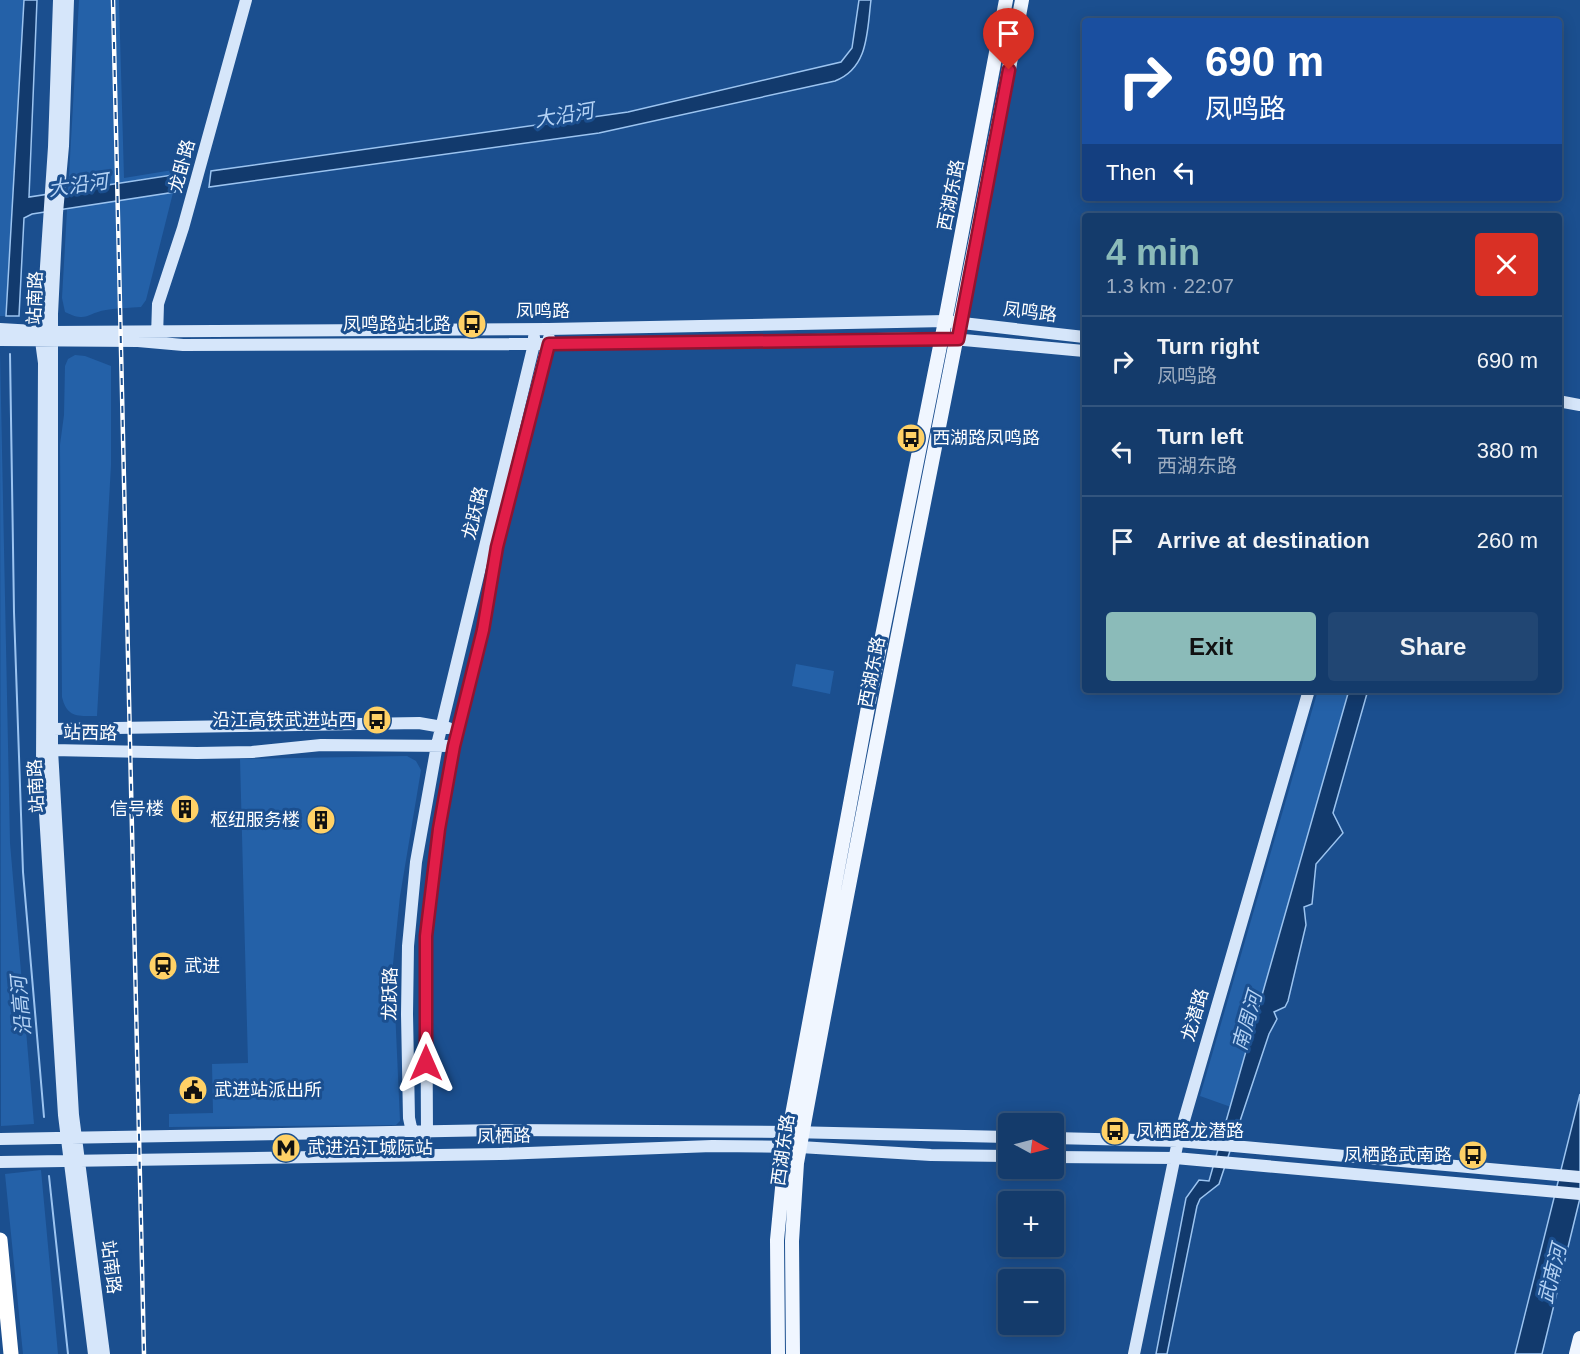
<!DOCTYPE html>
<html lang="en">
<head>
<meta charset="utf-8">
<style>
	body { margin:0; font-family:Helvetica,"Noto Sans SC",sans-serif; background:#214673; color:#f1f3f6; height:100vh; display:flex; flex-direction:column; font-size:22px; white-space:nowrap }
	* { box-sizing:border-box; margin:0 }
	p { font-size:20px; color:#9dadc1 }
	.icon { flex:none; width:33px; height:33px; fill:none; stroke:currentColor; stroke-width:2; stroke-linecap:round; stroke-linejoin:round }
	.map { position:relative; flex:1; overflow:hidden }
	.side { position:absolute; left:1082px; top:213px; width:480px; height:480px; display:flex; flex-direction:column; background:#143b6b; border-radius:6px; box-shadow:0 3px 15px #0003,0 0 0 2px #33557e }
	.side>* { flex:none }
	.hud { position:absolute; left:1082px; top:18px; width:480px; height:183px; border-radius:6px; box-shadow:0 3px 15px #0003,0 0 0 2px #33557e; background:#1a4fa0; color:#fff; overflow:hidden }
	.needle { width:39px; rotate:97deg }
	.tools { position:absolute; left:998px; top:1113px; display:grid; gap:12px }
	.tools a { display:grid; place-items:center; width:66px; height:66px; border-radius:6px; background:#143b6b; box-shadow:0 3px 15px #0003,0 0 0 2px #33557e; font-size:30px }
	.pin { position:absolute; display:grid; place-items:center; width:51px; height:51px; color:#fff; margin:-62px -26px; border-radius:50% 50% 50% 0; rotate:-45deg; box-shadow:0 0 6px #0007 }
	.pin .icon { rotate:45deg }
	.me { position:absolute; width:66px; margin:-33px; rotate:0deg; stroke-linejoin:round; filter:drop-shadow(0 0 4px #0008) }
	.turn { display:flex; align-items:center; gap:21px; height:126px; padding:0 24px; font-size:27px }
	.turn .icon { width:78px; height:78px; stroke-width:2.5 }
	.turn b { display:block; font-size:42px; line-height:51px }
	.then { display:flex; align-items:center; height:57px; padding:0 24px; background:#0003; gap:12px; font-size:22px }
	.round { display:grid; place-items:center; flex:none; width:63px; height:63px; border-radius:6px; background:#214673 }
	.overview { display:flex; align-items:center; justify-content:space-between; height:102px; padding:0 24px }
	h1 { font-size:36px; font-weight:600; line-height:45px; color:#8bbbb9 }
	.button { display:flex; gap:12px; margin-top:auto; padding:12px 24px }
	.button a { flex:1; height:69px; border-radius:6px; background:#8bbbb9; color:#111; font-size:24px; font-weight:600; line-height:69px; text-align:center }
	.button a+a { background:#214673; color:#f1f3f6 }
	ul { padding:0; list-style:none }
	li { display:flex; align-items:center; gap:18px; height:90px; padding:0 24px; border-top:2px solid #33557e }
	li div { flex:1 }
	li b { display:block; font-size:22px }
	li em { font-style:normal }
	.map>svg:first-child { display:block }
</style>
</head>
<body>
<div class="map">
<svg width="1580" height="1354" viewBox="0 0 1580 1354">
	<rect width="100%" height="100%" fill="#1b4f8f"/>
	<!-- green -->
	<path fill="#2461a8" d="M0,0H24L6,316H0Z
		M79,0H119L124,178L179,169L146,300L141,307C130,308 117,308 106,310C87,313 87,323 65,312L62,298Z
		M0,352L10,843L34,1124L1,1126Z
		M75,355L85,356L111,366V465L97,716C78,716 67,718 62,697L60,445L64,415L65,366L68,359Z
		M796,664L834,671L830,694L792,686Z
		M1318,690H1349L1231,1107L1200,1096Z
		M407,756L416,761L421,770L400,896L393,964L400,1121L396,1125L169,1127V1114L213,1113L212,1064L248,1063L240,759Z
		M41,1170L58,1354H23L5,1174Z"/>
	<!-- water -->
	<path fill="#123a6d" stroke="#9cc4f0" stroke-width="1.5" d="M24,0H37L29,197L179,174L181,177L175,192L32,214L24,218L19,316H6Z
		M859,0H871C867,31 869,68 835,81L599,133L209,187L211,171L628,112L841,62L852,48Z
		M1349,690H1368L1333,813L1343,833L1316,864L1312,904L1304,907L1306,925L1288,1001L1285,1007L1274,1012L1277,1019L1269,1034L1219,1184L1200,1199L1197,1206L1167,1354H1156L1186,1198L1199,1180L1209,1181Z
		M1580,1094V1198L1542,1354H1515Z"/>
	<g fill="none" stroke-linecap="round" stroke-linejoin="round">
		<!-- stream -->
		<path stroke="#9cc4f0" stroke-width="2" d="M10,354L14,612L23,872L44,1117
			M49,1176L68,1354"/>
		<!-- secondary -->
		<path stroke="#d6e6fa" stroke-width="12" d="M59,0L54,147L41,341L44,363L42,766L64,1115L94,1354
			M68,0L63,146L57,213L52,314V750L73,1115L104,1354
			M0,329L52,332L548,329L945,321L1084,337
			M157,337L158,304L183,228L246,0
			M0,340L138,341L183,345L534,344L942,338L1084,351
			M1558,401L1580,405
			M448,728L419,723L53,729L43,740L52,750L197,753L252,752L321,745L454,746
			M1053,1138L1178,1141L1580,1177
			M0,1139L500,1130L790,1132L1008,1137
			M417,1155L427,1132L426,936L439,829L454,746L483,630L497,547L549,338
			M417,1155L409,1118L407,1014L408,946L416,862L437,745L534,344V337
			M1053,1157L1175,1158L1580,1194
			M0,1162L500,1154L712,1146L800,1147L931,1155L1008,1156
			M1134,1354L1178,1141L1309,690"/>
		<!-- primary -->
		<path stroke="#f0f6ff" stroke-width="14" d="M778,1354L777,1240L786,1147L871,691L945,321L1006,0
			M793,1354L792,1241L797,1163C867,775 949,388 1022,0
			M1576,1354L1580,1338"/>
		<!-- highway -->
		<path stroke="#fff" stroke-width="15" d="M0,1240L11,1354"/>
		<!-- rail casing -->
		<g stroke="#fff" stroke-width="4.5">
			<path id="rail" d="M113,0L144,1354"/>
		</g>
		<!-- rail -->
		<use href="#rail" stroke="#1b4f8f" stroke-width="2" stroke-dasharray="7" stroke-linecap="butt"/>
	</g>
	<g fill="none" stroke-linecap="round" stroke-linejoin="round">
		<!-- route casing -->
		<g stroke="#92132f" stroke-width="15">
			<path id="route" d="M426,1063V936L439,829L454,746L483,630L497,547L549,344L958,339L1009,70"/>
		</g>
		<!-- route -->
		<use href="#route" stroke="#e11d48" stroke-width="10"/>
	</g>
	<!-- icons -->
	<defs>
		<g id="bus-disc" transform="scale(1.5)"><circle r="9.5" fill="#ffd166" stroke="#1b4f8f"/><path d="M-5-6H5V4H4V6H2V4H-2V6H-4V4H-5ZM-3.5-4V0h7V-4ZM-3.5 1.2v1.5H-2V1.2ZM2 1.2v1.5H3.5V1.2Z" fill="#111"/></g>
		<g id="building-disc" transform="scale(1.5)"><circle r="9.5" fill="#ffd166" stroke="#1b4f8f"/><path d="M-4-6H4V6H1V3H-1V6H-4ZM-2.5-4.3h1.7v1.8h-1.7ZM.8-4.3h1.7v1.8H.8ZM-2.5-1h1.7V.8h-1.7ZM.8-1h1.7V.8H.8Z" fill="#111"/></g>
		<g id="station-disc" transform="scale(1.5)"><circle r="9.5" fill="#ffd166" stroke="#1b4f8f"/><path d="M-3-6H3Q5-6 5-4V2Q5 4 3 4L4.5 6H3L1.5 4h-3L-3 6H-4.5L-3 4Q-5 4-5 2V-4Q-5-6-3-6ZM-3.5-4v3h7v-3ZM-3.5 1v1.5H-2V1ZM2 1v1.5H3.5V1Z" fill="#111"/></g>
		<g id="civic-disc" transform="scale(1.5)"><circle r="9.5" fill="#ffd166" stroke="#1b4f8f"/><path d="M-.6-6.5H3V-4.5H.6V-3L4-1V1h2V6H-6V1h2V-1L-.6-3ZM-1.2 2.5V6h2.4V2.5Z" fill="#111"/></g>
		<g id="metro-disc" transform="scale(1.5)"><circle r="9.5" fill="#ffd166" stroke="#1b4f8f"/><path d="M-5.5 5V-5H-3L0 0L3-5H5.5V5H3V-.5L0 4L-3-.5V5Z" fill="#111"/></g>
	</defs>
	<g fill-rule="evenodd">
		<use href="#bus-disc" x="472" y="324"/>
		<use href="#bus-disc" x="911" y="438"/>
		<use href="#bus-disc" x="377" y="720"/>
		<use href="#building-disc" x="185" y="809"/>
		<use href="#building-disc" x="321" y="820"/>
		<use href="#station-disc" x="163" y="966"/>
		<use href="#civic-disc" x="193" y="1090"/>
		<use href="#bus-disc" x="1115" y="1131"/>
		<use href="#metro-disc" x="286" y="1148"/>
		<use href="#bus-disc" x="1473" y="1155"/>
	</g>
	<g text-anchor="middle" stroke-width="6" stroke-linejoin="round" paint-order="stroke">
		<!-- street labels -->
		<g font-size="18" fill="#fff" stroke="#1b4f8f">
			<text transform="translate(182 166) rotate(-75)" y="6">龙卧路</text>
			<text transform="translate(951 195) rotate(-79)" y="6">西湖东路</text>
			<text transform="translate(35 298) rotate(-88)" y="6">站南路</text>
			<text x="543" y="317">凤鸣路</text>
			<text transform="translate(1030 312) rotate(7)" y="6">凤鸣路</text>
			<text transform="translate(475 513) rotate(-76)" y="6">龙跃路</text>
			<text transform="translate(872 672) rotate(-79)" y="6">西湖东路</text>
			<text transform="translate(90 733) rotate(1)" y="6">站西路</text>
			<text transform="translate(36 786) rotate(-93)" y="6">站南路</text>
			<text transform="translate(390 994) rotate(-89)" y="6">龙跃路</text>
			<text transform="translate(1195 1015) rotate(-74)" y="6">龙潜路</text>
			<text transform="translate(504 1136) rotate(-1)" y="6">凤栖路</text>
			<text transform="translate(783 1150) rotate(-82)" y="6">西湖东路</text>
			<text transform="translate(111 1267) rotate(83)" y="6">站南路</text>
		</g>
		<!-- poi labels -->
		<g font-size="18" fill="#fff" stroke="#1b4f8f" text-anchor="end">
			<text x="451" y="330">凤鸣路站北路</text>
			<text x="932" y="444" text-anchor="start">西湖路凤鸣路</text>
			<text x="356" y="726">沿江高铁武进站西</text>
			<text x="164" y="815">信号楼</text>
			<text x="300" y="826">枢纽服务楼</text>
			<text x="184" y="972" text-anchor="start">武进</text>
			<text x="214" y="1096" text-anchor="start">武进站派出所</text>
			<text x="1136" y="1137" text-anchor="start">凤栖路龙潜路</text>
			<text x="307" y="1154" text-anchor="start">武进沿江城际站</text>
			<text x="1452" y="1161">凤栖路武南路</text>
		</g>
		<!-- water labels -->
		<g font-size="20" font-style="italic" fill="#b5d3f5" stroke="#1b4f8f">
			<text transform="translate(564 115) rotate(-10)" y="7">大沿河</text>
			<text transform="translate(78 185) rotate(-8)" y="7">大沿河</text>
			<text transform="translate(21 1006) rotate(-95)" y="7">沿高河</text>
			<text transform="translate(1247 1021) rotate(-74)" y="7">南周河</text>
			<text transform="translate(1552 1274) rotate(-76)" y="7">武南河</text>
		</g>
	</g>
</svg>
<div class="tools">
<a><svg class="needle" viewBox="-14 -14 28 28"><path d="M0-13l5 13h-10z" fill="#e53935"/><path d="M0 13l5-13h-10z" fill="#9dadc1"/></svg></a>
<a>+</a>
<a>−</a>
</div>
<div class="pin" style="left:1009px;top:70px;background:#d93025"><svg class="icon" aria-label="arrive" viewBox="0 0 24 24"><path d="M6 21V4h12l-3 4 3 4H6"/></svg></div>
<svg class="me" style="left:426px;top:1063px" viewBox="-20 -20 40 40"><path d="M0-17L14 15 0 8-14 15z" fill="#e11d48" stroke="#fff" stroke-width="4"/></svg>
<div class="hud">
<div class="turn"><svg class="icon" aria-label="right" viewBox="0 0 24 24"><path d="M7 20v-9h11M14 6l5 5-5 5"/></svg><div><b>690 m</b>凤鸣路</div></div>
<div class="then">Then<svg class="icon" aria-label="left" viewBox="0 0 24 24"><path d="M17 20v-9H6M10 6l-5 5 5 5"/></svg></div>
</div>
<section class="side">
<div class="overview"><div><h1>4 min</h1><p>1.3 km · 22:07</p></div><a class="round" style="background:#d93025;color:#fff"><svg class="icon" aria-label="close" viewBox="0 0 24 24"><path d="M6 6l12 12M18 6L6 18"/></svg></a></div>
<ul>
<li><svg class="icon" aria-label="right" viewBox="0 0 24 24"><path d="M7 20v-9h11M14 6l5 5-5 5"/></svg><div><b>Turn right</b><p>凤鸣路</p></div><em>690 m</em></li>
<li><svg class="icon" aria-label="left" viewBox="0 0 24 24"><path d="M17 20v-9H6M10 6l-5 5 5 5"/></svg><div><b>Turn left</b><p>西湖东路</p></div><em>380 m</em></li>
<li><svg class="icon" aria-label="arrive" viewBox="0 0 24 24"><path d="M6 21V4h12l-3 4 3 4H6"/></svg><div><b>Arrive at destination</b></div><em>260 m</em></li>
</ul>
<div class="button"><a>Exit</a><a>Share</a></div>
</section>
</div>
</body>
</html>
